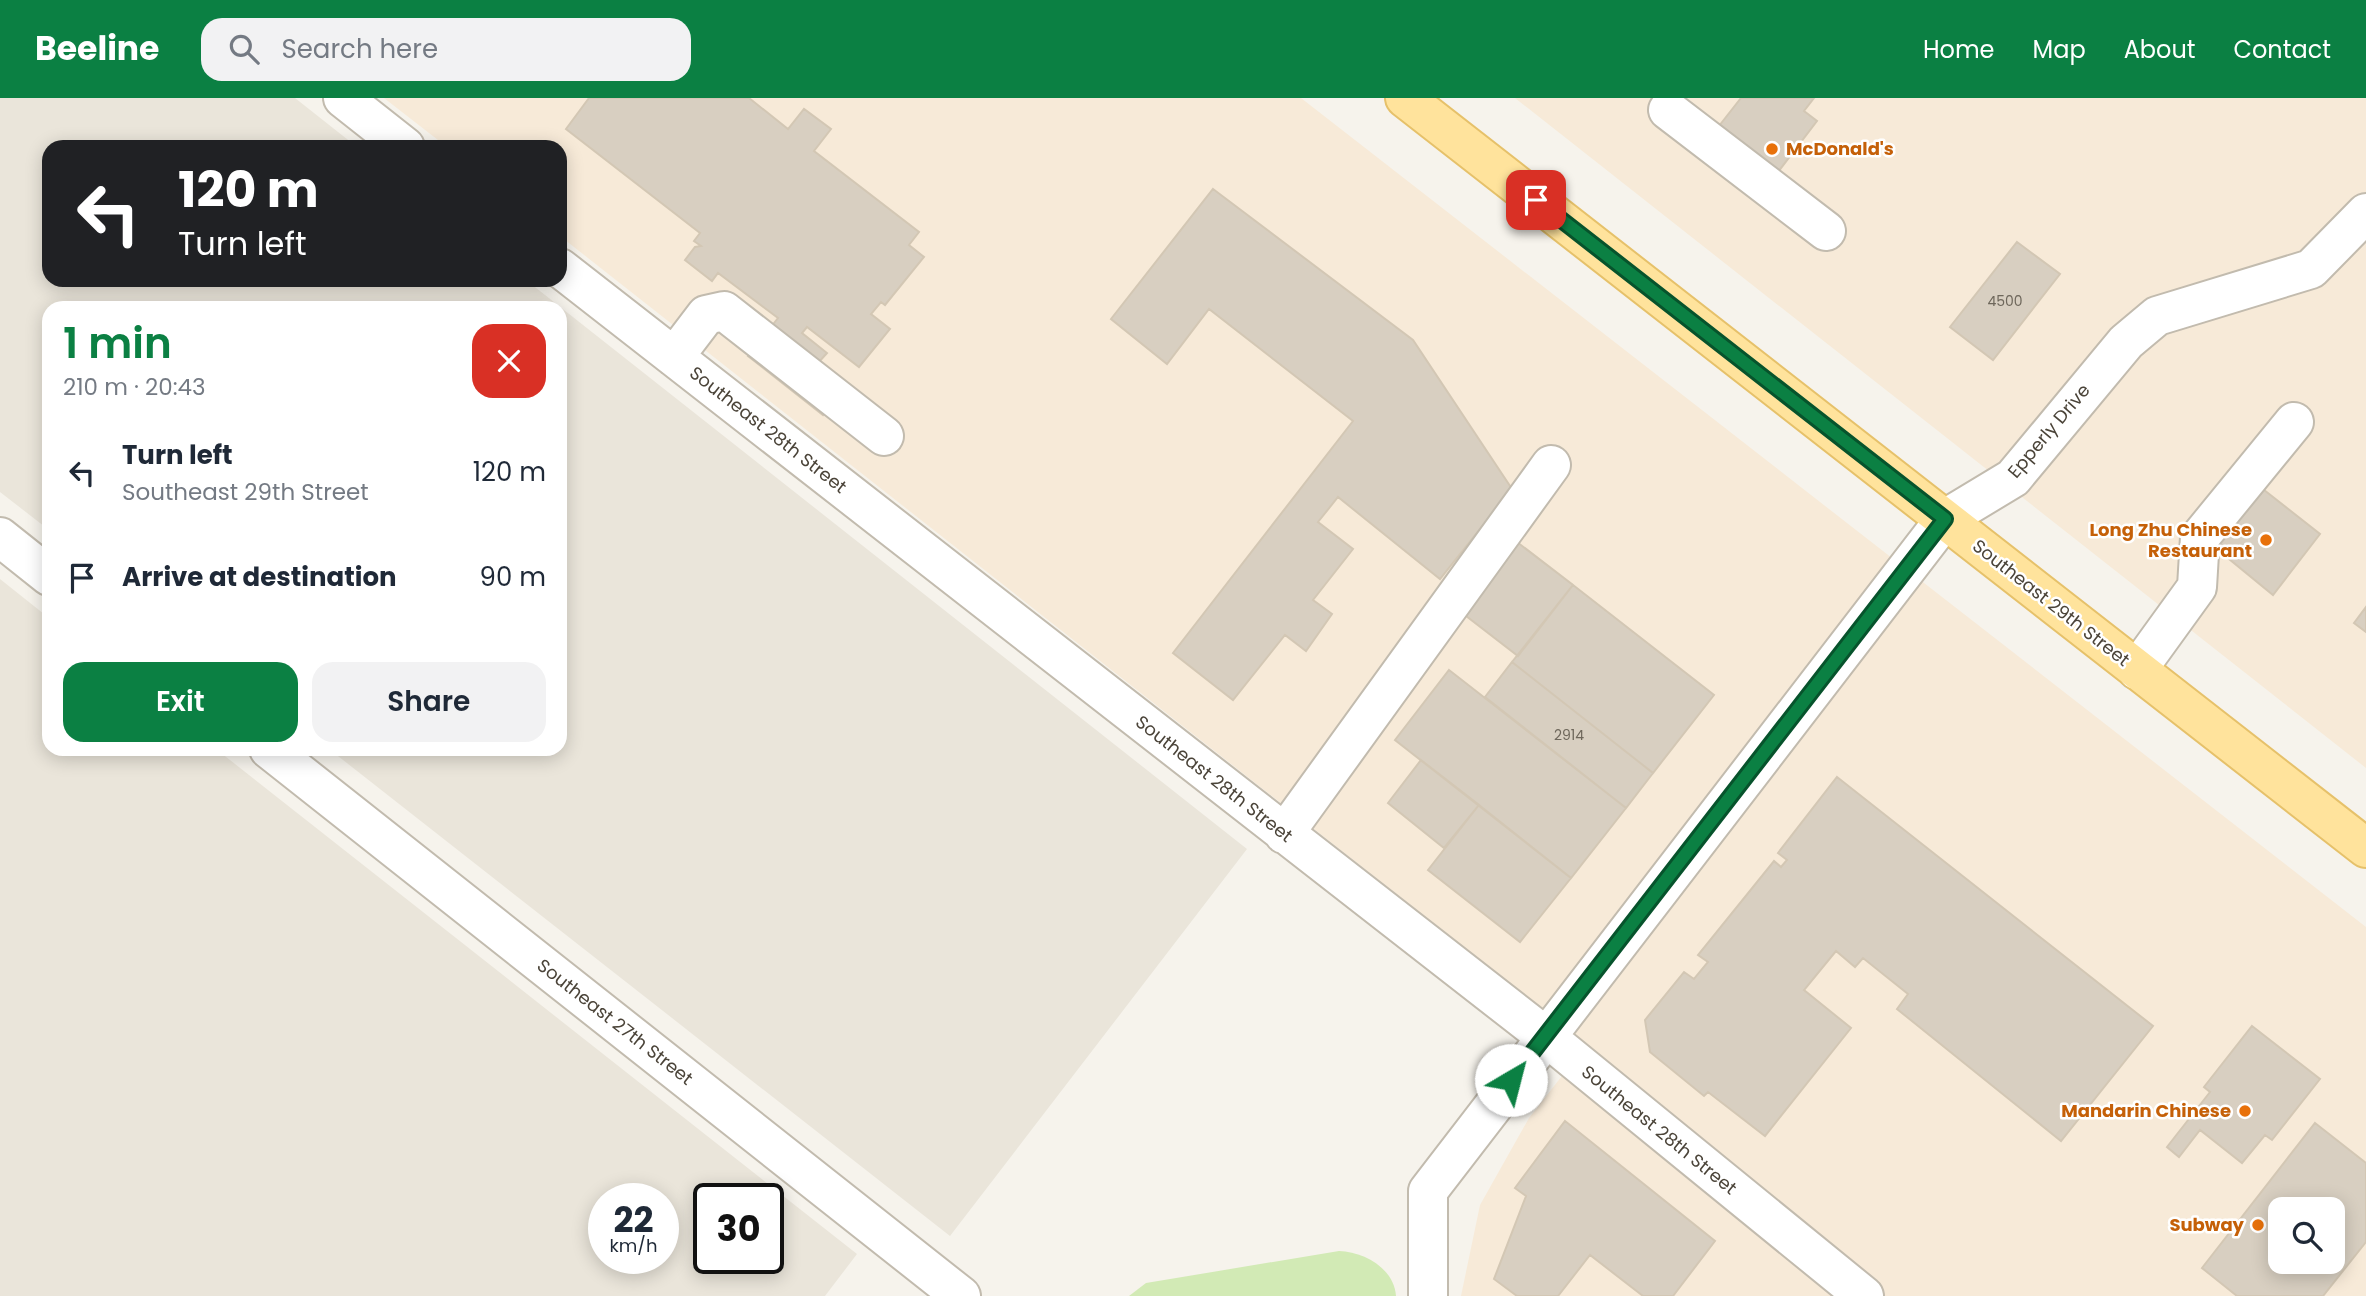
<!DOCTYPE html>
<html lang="en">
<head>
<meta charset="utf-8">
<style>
	body { margin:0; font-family:Poppins,sans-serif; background:#f2f2f3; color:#1f2937; height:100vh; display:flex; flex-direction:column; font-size:26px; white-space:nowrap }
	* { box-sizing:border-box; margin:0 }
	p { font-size:23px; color:#747a83 }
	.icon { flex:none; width:38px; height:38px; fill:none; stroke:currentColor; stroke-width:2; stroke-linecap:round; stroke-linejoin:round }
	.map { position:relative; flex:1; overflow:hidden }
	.sheet { position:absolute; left:42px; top:203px; width:525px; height:455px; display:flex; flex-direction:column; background:#fff; border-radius:21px; box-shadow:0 4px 18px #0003 }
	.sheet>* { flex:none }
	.banner { position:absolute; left:42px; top:42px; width:525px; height:147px; border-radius:21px; box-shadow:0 4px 18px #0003; background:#202124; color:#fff; overflow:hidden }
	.buttons { position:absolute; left:2268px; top:1099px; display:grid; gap:14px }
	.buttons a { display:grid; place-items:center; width:77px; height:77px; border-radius:14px; background:#fff; box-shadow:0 4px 18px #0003; font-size:35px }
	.speed { position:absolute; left:588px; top:1085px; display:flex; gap:14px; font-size:35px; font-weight:700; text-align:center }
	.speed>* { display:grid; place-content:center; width:91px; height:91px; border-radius:50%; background:#fff; box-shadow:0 4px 18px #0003; line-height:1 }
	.speed small { font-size:18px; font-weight:400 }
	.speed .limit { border:4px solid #111; border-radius:10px; background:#fff; color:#111 }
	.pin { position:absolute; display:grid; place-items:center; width:60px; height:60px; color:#fff; margin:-30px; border-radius:14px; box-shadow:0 4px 10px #0006 }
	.me { position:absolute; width:77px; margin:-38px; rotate:37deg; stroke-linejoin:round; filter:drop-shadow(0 0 5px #0008) }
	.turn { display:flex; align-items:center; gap:24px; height:147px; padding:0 21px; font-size:32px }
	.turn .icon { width:91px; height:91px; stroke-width:2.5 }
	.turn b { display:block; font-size:49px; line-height:60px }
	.round { display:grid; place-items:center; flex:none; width:74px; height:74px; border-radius:21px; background:#f2f2f3 }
	.summary { display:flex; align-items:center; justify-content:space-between; height:119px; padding:0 21px }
	h1 { font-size:42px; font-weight:600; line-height:52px; color:#0b8043 }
	.primary-button { display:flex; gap:14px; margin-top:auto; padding:14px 21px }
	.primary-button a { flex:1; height:80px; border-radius:21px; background:#0b8043; color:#fff; font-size:28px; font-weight:600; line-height:80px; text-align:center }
	.primary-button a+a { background:#f2f2f3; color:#1f2937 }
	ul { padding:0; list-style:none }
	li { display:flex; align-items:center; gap:21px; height:105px; padding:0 21px }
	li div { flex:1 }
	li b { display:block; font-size:26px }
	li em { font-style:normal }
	header { display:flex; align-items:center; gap:42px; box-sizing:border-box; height:98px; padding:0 35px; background:#0b8043; color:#fff }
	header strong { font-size:33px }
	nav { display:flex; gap:38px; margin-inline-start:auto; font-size:24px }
	.search { width:490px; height:63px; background:#f2f2f3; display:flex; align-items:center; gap:18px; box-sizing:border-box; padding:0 24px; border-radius:21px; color:#747a83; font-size:26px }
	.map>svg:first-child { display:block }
</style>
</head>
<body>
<header>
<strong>Beeline</strong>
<div class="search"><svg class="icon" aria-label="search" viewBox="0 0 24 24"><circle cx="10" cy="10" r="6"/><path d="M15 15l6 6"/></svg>Search here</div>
<nav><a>Home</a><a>Map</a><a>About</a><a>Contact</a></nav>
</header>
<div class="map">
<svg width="2366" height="1198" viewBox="0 0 2366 1198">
	<rect width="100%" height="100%" fill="#f6f3ec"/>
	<!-- residential -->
	<path fill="#eae5da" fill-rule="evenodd" d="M0,0H295L357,49H49V182H526L1247,751L950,1138L329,651H560V210H49V432L0,394Z
		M0,481L49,520V651H216L857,1156L825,1198H0ZM604,1101H663V1160H604ZM709,1101H768V1160H709Z"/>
	<!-- commercial -->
	<path fill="#f7ead8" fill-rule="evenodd" d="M384,0H1301L2366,829V1198H1461L1480,1107L1529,1020L1587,946L560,138V49H447ZM2280,1111H2333V1164H2280Z
		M1515,0H2366V670Z"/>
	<!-- green -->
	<path fill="#d2eab5" d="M1339,1153C1364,1154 1394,1170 1396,1198H1129L1146,1185Z"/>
	<!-- building -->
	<path fill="#d8cfc1" stroke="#d3c7b4" stroke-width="2" fill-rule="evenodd" d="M589,0H749L788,31L804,11L831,31L814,53L919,134L909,147L924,159L885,207L881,204L871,216L890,231L859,269L807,229L802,235L827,255L817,266L846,288L823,317L748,258L778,220L718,175L712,183L685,162L695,149L701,148L694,143L700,135L566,31Z
		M1741,0H1814L1804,13L1817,23L1778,74L1719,28Z
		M1213,91L1413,242L1512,391L1440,481L1338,399L1318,424L1353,451L1313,502L1332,516L1306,553L1285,537L1233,602L1173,555L1353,323L1209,211L1167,266L1111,221Z
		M2017,144L2060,176L1993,262L1950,229Z
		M2259,388L2320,436L2273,497L2212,447Z
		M1517,444L1573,487L1518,558L1461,514Z
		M1573,487L1714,597L1653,675L1512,564Z
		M2366,509V534L2354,525Z
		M1512,564L1653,675L1626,710L1485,599Z
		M1449,572L1626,710L1571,780L1395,642Z
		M1421,662L1479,707L1444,750L1388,705Z
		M1837,679L2153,928L2061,1043L1897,911L1908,896L1863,860L1855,869L1836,853L1804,892L1851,930L1765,1038L1708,994L1704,998L1650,954L1645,922L1684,874L1694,881L1708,864L1698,857L1774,763L1781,769L1787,762L1778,755Z
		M1479,707L1571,780L1520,844L1428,772Z
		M2252,928L2320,981L2272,1042L2265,1037L2242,1065L2200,1032L2179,1059L2167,1049L2210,994L2204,989Z
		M1565,1023L1715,1143L1673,1198H1643L1590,1157L1558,1198H1517L1494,1181L1526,1098L1515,1090Z
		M2315,1025L2366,1065V1144L2323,1198H2237L2202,1170ZM2280,1111H2333V1164H2280Z"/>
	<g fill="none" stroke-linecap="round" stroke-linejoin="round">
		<!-- minor casing -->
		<g stroke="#c2bbae" stroke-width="42">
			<path id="minor" d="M343,0L405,49
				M1668,12L1826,133
				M560,170L1545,938L1864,1198
				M674,259L706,217L724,213L884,338
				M0,439L49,478
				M2137,572L2197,489L2200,439L2294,324
				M269,651L961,1198
				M1284,736L1551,367
				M1428,1198V1093L1945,421L2013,380L2126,244L2157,218L2311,171L2366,115"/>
		</g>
		<!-- major casing -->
		<g stroke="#e6c16a" stroke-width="42">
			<path id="major" d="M1405,0L2366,750"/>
		</g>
		<!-- minor -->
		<use href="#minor" stroke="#fff" stroke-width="38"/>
		<!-- major -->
		<use href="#major" stroke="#ffe39c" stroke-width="38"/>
	</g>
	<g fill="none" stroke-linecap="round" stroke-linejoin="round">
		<!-- route casing -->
		<g stroke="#07532c" stroke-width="18">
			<path id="route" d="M1511,982L1945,421L1536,102"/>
		</g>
		<!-- route -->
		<use href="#route" stroke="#0b8043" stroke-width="12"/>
	</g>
	<!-- markers -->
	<g fill="#e8710a" stroke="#fff" stroke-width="2.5">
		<circle cx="1772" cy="51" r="7"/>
		<circle cx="2266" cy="442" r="7"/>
		<circle cx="2245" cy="1013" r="7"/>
		<circle cx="2258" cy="1127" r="7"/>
	</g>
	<g text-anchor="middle" stroke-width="5" stroke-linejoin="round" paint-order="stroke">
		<!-- number labels -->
		<g font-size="14" fill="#6e675b">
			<text x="2005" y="208">4500</text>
			<text x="1569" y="642">2914</text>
		</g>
		<!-- food labels -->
		<g font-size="18" font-weight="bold" fill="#c56008" stroke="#fff" text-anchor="end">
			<text x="1786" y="57" text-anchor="start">McDonald's</text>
			<text x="2252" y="438">Long Zhu Chinese<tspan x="2252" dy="21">Restaurant</tspan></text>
			<text x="2231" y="1019">Mandarin Chinese</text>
			<text x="2244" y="1133">Subway</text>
		</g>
		<!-- street labels -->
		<g font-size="18" fill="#4b4439" stroke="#fff">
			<text transform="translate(768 332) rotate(38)" y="6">Southeast 28th Street</text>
			<text transform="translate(2049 333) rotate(-50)" y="6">Epperly Drive</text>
			<text transform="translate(2051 505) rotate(38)" y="6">Southeast 29th Street</text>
			<text transform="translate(1214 681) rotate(38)" y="6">Southeast 28th Street</text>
			<text transform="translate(615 924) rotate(38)" y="6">Southeast 27th Street</text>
			<text transform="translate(1659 1032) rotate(39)" y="6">Southeast 28th Street</text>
		</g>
	</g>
</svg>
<div class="buttons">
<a><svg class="icon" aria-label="search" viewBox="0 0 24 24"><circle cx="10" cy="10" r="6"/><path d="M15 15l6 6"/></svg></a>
</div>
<div class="speed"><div>22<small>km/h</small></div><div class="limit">30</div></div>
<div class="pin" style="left:1536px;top:102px;background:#d93025"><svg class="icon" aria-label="arrive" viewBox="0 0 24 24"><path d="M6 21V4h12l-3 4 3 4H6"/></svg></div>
<svg class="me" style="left:1511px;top:982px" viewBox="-20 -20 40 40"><circle r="19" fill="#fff"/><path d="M0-13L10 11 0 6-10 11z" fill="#0b8043"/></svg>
<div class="banner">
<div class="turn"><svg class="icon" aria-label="left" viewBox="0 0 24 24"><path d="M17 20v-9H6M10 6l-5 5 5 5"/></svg><div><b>120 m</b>Turn left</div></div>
</div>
<section class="sheet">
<div class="summary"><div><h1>1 min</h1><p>210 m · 20:43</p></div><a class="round" style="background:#d93025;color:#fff"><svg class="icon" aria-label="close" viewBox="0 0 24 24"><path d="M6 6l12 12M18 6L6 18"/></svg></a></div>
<ul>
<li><svg class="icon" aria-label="left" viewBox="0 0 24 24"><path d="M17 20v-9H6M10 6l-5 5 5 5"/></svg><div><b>Turn left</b><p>Southeast 29th Street</p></div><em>120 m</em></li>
<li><svg class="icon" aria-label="arrive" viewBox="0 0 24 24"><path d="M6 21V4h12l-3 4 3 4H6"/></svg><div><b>Arrive at destination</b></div><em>90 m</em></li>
</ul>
<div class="primary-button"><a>Exit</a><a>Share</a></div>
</section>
</div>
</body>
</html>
